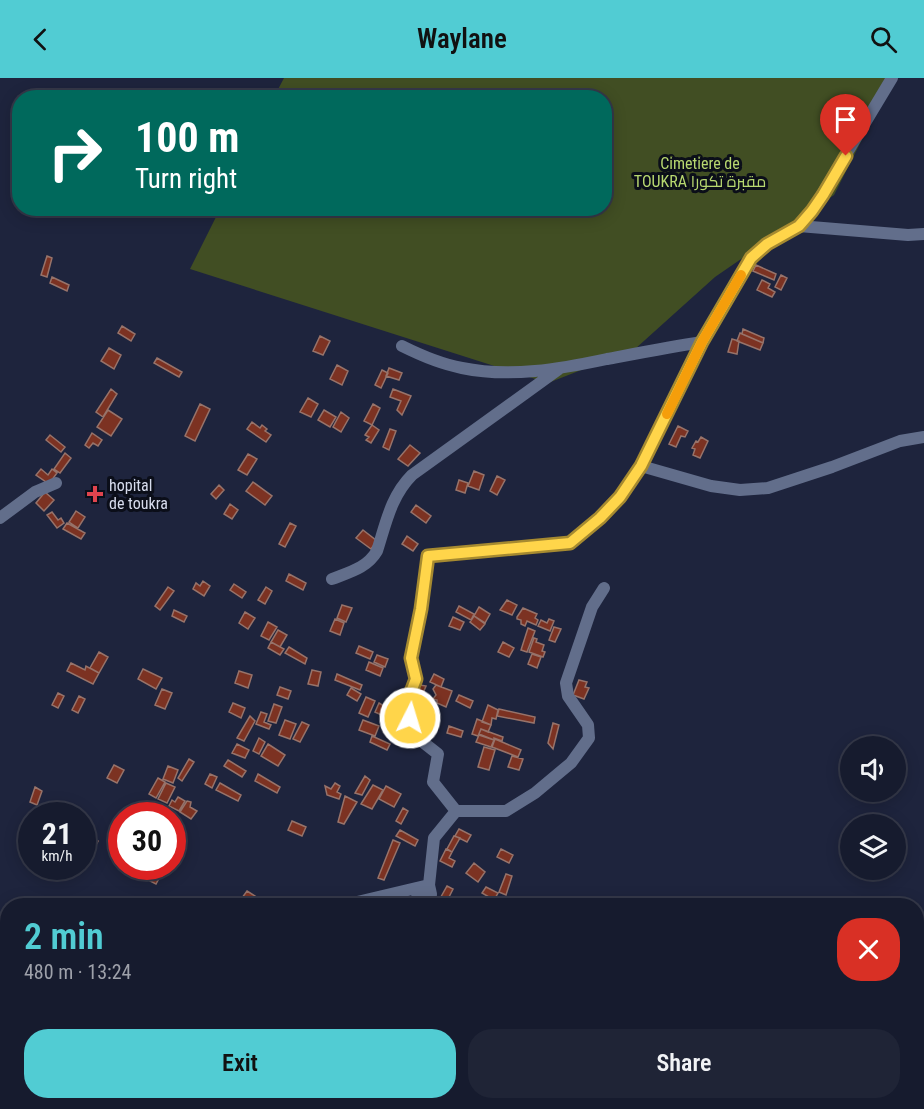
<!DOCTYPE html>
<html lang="en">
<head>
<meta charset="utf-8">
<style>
	body { margin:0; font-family:"Roboto Condensed",Cairo,sans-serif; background:#1f2436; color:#f1f3f6; height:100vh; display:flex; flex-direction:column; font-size:22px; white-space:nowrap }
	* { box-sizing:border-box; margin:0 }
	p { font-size:20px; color:#9ea1aa }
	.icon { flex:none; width:33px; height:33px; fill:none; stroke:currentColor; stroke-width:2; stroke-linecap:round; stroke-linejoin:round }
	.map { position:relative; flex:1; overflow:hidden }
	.panel { position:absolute; left:0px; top:820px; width:924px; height:212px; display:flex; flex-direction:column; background:#161b2e; border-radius:24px 24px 0 0; box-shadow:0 3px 15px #0003,0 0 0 2px #35394a }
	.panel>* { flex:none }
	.hud { position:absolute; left:12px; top:12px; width:600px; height:126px; border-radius:24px; box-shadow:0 3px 15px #0003,0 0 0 2px #35394a; background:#00695c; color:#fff; overflow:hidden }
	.controls { position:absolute; left:840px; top:658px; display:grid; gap:12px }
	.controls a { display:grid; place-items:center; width:66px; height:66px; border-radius:50%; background:#161b2e; box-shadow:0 3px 15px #0003,0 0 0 2px #35394a; font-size:30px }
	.speed { position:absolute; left:18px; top:724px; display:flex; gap:12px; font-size:30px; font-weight:700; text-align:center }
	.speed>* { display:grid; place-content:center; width:78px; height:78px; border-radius:50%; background:#161b2e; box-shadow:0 3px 15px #0003,0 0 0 2px #35394a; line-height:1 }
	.speed small { font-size:15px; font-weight:400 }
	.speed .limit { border:9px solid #d22; background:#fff; color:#111 }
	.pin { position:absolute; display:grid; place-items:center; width:51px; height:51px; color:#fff; margin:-62px -26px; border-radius:50% 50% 50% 0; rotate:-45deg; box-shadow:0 0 6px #0007 }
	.pin .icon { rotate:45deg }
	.me { position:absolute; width:66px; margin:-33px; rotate:5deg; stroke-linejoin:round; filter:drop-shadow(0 0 4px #0008) }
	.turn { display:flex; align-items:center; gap:21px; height:126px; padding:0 24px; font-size:27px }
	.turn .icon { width:78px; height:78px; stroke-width:2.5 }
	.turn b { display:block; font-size:42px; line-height:51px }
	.round { display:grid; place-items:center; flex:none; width:63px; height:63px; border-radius:24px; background:#1f2436 }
	.head { display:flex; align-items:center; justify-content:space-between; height:102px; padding:0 24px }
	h1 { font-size:36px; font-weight:600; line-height:45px; color:#51ccd3 }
	.action { display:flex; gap:12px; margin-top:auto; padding:12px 24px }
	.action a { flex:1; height:69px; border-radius:24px; background:#51ccd3; color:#111; font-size:24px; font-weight:600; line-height:69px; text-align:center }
	.action a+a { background:#1f2436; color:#f1f3f6 }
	header { display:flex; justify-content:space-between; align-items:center; height:78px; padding:0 24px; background:#51ccd3; color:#111; font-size:27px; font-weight:600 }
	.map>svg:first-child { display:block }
</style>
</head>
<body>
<header><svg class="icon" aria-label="back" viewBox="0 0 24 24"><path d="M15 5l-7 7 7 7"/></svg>Waylane<svg class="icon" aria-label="search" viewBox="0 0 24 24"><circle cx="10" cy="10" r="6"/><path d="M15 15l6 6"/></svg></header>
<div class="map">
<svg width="924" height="1031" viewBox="0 0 924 1031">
	<rect width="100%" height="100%" fill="#1e243d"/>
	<!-- green -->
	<path fill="#414e23" d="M284,0H893L834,117L715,199L635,271L548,305L190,191L220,131L604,130V20L274,19Z"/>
	<!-- building -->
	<path fill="#7c3222" stroke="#97736a" stroke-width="1.5" d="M47,178L52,180L47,199L41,197Z
		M756,187L776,196L774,202L753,193Z
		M781,197L787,200L781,212L775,209Z
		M52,199L69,207L67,213L50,205Z
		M762,202L770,206L768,210L775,214L772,219L757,212Z
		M122,248L135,256L131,263L118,255Z
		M743,251L764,260L763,265L742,256Z
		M740,255L763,265L760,272L737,263Z
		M320,258L330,263L323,277L313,273Z
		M732,261L739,263L737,276L728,274Z
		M109,270L121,277L114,291L101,283Z
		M157,280L182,294L179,299L154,285Z
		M337,287L348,293L342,307L330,301Z
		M389,290L402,295L399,302L386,298Z
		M382,292L388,295L381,310L375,307Z
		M111,311L117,316L103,339L96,334Z
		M393,311L411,318L402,337L397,332L401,323L390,319Z
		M308,320L318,326L311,339L300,334Z
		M200,326L210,331L195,363L185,358Z
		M373,326L380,330L372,347L364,343Z
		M108,332L122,341L111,358L97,349Z
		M324,332L336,339L330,349L318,342Z
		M341,334L349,340L341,354L333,349Z
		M252,344L260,350L262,347L267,351L265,353L271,357L266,364L247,351Z
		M372,347L379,352L371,365L366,362L369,359L365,357Z
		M678,348L688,353L685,359L681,358L676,369L669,366Z
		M390,351L396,353L389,372L383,369Z
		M92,355L102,362L98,368L93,365L89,370L85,367Z
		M50,357L65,369L61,374L46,362Z
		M701,359L708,363L700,380L693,377L695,371L692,370L696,363L698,364Z
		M410,367L420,375L408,388L398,381Z
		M65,375L71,380L60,395L54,391Z
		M248,376L257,381L247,397L238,392Z
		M41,391L48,397L52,391L57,395L49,406L36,397Z
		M474,393L484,397L479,412L468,408Z
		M497,398L505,402L497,417L490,413Z
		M459,402L468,405L465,415L456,412Z
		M253,404L272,418L265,427L246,413Z
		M219,407L224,412L216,421L211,416Z
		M45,414L54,422L44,433L36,425Z
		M230,426L238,432L232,441L224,436Z
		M416,427L431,438L426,445L411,434Z
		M76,433L85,439L78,450L69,444Z
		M52,434L58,442L61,440L64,445L57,450L47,437Z
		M67,445L85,455L81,461L63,451Z
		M290,445L296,448L285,469L279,466Z
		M363,452L377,463L371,471L356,460Z
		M407,458L418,466L413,473L402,466Z
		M289,496L306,505L303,512L286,503Z
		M203,503L210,508L204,518L193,511L196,505L200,508Z
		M234,506L246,514L242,520L230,512Z
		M168,509L174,513L160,532L155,528Z
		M266,509L272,513L265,526L258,522Z
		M507,522L517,527L512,537L500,532Z
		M342,527L352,530L346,544L337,540Z
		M459,528L474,536L471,542L456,534Z
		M479,529L490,536L485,545L474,538Z
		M523,530L537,536L535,540L538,542L536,547L527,543L525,548L521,546V542L517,541V539Z
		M174,532L187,538L184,544L172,538Z
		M245,534L255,540L248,551L239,545Z
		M474,538L485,546L480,552L470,544Z
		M453,539L464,544L460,552L449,548Z
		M335,541L344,545L340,557L330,553Z
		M549,541L554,543L550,553L538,548L541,542L547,545Z
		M268,544L277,549L269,562L261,558Z
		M554,549L561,551L555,564L549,562Z
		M528,550L535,553L527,574L521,572Z
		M278,552L287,557L280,569L271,564Z
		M534,560L537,561L536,564L544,567L542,573L545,574L543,579L529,574Z
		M271,564L284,571L280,577L268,570Z
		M503,564L514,570L509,579L498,574Z
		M359,568L373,574L370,581L356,575Z
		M289,569L307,580L305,586L285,575Z
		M99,574L108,579L99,595L90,590Z
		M532,576L541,579L537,590L528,586Z
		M377,577L388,581L385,589L374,584Z
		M369,584L383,590L380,598L366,592Z
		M71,585L85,592L86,588L99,595L93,606L67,593Z
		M143,591L162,600L156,611L138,601Z
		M312,592L321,594L318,608L308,606Z
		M239,593L252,597L248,610L235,605Z
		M337,596L362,607L360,612L335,602Z
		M434,596L444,601L441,609L430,604Z
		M579,602L587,604L585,609L589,610L584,621L573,617Z
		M420,607L426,608L419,625L413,622Z
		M436,607L452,613L446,629L437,625V622L433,621L436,617L433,611Z
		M280,609L291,613L288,621L277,617Z
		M351,610L361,616L357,623L347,617Z
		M162,611L172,615L165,631L155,627Z
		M58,615L64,618L58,630L52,627Z
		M459,617L473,623L470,630L456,623Z
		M79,618L85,621L78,635L72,632Z
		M366,619L375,623L368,639L359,635Z
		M233,625L245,630L241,640L229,634Z
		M379,625L390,632L386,639L375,634Z
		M274,626L282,629L276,645L268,643Z
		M488,627L498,632L496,641L492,640L491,647L482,644Z
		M394,630L405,635L402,643L391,638Z
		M499,631L535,639L534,645L497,638Z
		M261,634L267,636L264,644L271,647L269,651L256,646Z
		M250,638L255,643L244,663L237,660Z
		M477,641L491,647L488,654L481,651L478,658L472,656Z
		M285,642L296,646L290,661L279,657Z
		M363,642L379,648L375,658L359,652Z
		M302,644L309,647L300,664L293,661Z
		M553,645L559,647L553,671L548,665Z
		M387,647L399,653L396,659L384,654Z
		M449,648L463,653L461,659L447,655Z
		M481,651L503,659L502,663L494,660V662L479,656Z
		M479,657L494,662L491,669L476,664Z
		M372,658L390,666L387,672L370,664Z
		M259,660L265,664L259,676L253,673Z
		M495,661L521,672L518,679L492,669Z
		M237,666L249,672L245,680L232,675Z
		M268,666L285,677L278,688L261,678Z
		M484,669L495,672L489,692L478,689Z
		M512,678L523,681L519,692L508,689Z
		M189,681L194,684L182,703L178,700Z
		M228,682L246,693L242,699L224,688Z
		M114,687L124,692L117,705L107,700Z
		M168,688L178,692L173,705L163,701Z
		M210,696L217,699L212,710L205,706Z
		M258,696L280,709L277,715L255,703Z
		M365,698L370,702L362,717L355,715Z
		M158,700L165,704L156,720L149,716Z
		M166,705L175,709L167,725L158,721Z
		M220,705L241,717L238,723L216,712Z
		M335,705L340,708L337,714L341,716L339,721L327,717L325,708L331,711Z
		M373,707L383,712L372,731L361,726Z
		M386,708L401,716L394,729L379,721Z
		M35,709L42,713L37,727L30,724Z
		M345,718L357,724L344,746L338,744Z
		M178,719L185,723L179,733L169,728L172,722L175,724Z
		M187,723L191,724L190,729L197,733L191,741L180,734Z
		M403,730L408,733L401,746L396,743Z
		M292,743L306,749L302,758L288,752Z
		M459,751L471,757L467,764L455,758Z
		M400,752L418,762L415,768L396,758Z
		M84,756L98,763L90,779L82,775V760Z
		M454,758L460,760L452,774L447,771Z
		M393,762L400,765L384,802L378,800Z
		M446,771L452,774L449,780L455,783L452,789L440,783Z
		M501,771L513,777L509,785L497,779Z
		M474,785L485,794L478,804L466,795Z
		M157,789H165L156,806L150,803Z
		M506,796L512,798L506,817L499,814Z
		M447,808L453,811L446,825H447L445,828H440L437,826Z
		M486,809L498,815L494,822L482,815Z
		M247,813L258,820L253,828H245L239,824Z
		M96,1024H113L110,1031H94Z"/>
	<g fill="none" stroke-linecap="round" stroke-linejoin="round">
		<!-- minor -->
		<path stroke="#626e8b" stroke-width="12" d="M799,148L908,157L924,156
			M402,268C422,278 441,286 462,290C510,300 560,291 607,281C639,275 670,269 702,264
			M641,388L711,408L740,412L768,410L832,389L900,363L924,359
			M0,440L35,414L56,405
			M332,501C350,494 367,490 377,473C386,445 391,418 412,397L559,291
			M604,510L592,529L566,605L568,618L588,647L589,660L571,685L535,715L506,733H456L433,704L438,676L424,665L414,651L406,627L416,601L411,580L421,531L428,478L570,465L600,440L620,419L641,388L702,264L751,180L767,166L799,148L812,133L892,0
			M329,828L353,825L429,807L431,816L430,828
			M410,828L429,807L434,760L456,733
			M231,1024L235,1031
			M276,1031L281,1024
			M370,1031L373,1024"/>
	</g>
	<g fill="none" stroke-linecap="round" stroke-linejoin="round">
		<!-- route casing -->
		<g stroke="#a68a30" stroke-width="15">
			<path id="route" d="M410,640L406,627L416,601L411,580L421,531L428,478L570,465L600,440L620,419L641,388L702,264L751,180L767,166L799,148L812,133L823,117L846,78"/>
		</g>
		<!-- route -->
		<use href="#route" stroke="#ffd54a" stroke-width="10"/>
		<!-- slow -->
		<path stroke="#f59e0b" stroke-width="10" d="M667,336L702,264L741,197"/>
	</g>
	<!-- markers -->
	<path fill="#e0444e" stroke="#0b0e19" stroke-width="2" d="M92 407h6v6h6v6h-6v6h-6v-6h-6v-6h6z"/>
	<g text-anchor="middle" stroke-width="6" stroke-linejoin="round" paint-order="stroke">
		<!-- park labels -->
		<g font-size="16" fill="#b8d870" stroke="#0b0e19">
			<text x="700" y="91">Cimetiere de<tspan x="700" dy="18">TOUKRA مقبرة تكورا</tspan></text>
		</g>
		<!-- poi labels -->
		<g font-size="16" fill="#d7dced" stroke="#0b0e19" text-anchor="start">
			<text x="109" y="413">hopital<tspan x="109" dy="18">de toukra</tspan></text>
		</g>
	</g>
</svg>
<div class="controls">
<a><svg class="icon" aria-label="sound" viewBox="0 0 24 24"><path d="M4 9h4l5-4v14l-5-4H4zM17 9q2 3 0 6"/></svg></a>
<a><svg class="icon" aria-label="layers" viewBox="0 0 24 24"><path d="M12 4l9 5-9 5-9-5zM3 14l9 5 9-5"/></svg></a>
</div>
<div class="speed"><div>21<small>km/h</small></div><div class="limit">30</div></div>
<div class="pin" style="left:846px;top:78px;background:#d93025"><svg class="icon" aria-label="arrive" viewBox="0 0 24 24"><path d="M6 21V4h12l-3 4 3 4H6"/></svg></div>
<svg class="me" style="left:410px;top:640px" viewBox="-20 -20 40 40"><circle r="17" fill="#ffd54a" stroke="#fff" stroke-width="3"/><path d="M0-11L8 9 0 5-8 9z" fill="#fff"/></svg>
<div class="hud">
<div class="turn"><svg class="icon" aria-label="right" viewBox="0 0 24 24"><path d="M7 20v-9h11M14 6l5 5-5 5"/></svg><div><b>100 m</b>Turn right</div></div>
</div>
<section class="panel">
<div class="head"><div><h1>2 min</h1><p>480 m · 13:24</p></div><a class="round" style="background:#d93025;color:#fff"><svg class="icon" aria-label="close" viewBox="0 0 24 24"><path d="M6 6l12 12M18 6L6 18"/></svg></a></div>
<div class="action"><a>Exit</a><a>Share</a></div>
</section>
</div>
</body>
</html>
